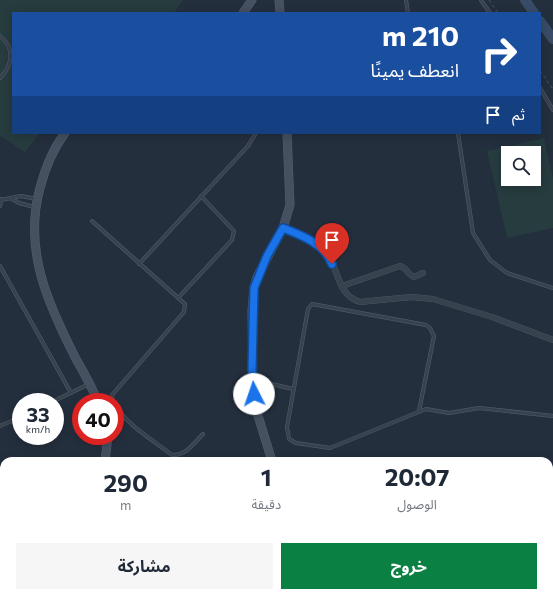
<!DOCTYPE html>
<html lang="ar">
<head>
<meta charset="utf-8">
<style>
	body { margin:0; font-family:Commissioner,"Noto Sans Arabic",sans-serif; background:#f6f6f7; color:#1f2937; direction:rtl; height:100vh; display:flex; flex-direction:column; font-size:15px; white-space:nowrap }
	* { box-sizing:border-box; margin:0 }
	p { font-size:13px; color:#747a83 }
	.icon { flex:none; width:22px; height:22px; fill:none; stroke:currentColor; stroke-width:2; stroke-linecap:round; stroke-linejoin:round }
	.map { position:relative; flex:1; overflow:hidden; direction:ltr }
	.drawer { position:absolute; left:0px; top:457px; width:553px; height:140px; display:flex; flex-direction:column; background:#fff; border-radius:12px 12px 0 0; box-shadow:0 2px 10px #0003; direction:rtl }
	.drawer>* { flex:none }
	.banner { position:absolute; left:12px; top:12px; width:529px; height:122px; border-radius:0px; box-shadow:0 2px 10px #0003; direction:rtl; background:#1a4fa0; color:#fff; overflow:hidden }
	.buttons { position:absolute; left:501px; top:146px; display:grid; gap:8px }
	.buttons a { display:grid; place-items:center; width:40px; height:40px; border-radius:0px; background:#fff; box-shadow:0 2px 10px #0003; font-size:20px }
	.speed { position:absolute; left:12px; top:393px; display:flex; gap:8px; font-size:20px; font-weight:700; text-align:center }
	.speed>* { display:grid; place-content:center; width:52px; height:52px; border-radius:50%; background:#fff; box-shadow:0 2px 10px #0003; line-height:1 }
	.speed small { font-size:10px; font-weight:400 }
	.speed .limit { border:6px solid #d22; background:#fff; color:#111 }
	.pin { position:absolute; display:grid; place-items:center; width:34px; height:34px; color:#fff; margin:-41px -17px; border-radius:50% 50% 50% 0; rotate:-45deg; box-shadow:0 0 4px #0007 }
	.pin .icon { rotate:45deg }
	.me { position:absolute; width:44px; margin:-22px; rotate:356deg; stroke-linejoin:round; filter:drop-shadow(0 0 3px #0008) }
	.turn { display:flex; align-items:center; gap:14px; height:84px; padding:0 16px; font-size:18px }
	.turn .icon { width:52px; height:52px; stroke-width:2.5 }
	.turn b { display:block; font-size:28px; line-height:34px }
	.then { display:flex; align-items:center; height:38px; padding:0 16px; background:#0003; gap:8px; font-size:15px }
	.eta { display:flex; justify-content:space-evenly; align-items:center; height:68px; text-align:center }
	.eta b { font-size:24px; font-weight:700; line-height:28px }
	.action { display:flex; gap:8px; margin-top:auto; padding:8px 16px }
	.action a { flex:1; height:46px; border-radius:0px; background:#0b8043; color:#fff; font-size:16px; font-weight:700; line-height:46px; text-align:center }
	.action a+a { background:#f6f6f7; color:#1f2937 }
	.map>svg:first-child { display:block }
</style>
</head>
<body>
<div class="map">
<svg width="553" height="597" viewBox="0 0 553 597">
	<rect width="100%" height="100%" fill="#242f3e"/>
	<!-- green -->
	<path fill="#263c3f" fill-rule="evenodd" d="M0,0H183L174,13H13V133H40L25,152L0,136Z
		M544,138L553,179V228L507,238L487,151ZM508,153H534V179H508Z"/>
	<g fill="none" stroke-linecap="round" stroke-linejoin="round">
		<!-- river -->
		<path stroke="#394c67" stroke-width="10" d="M525,0L534,13
			M540,21L553,39
			M549,508L553,509
			M260,597L269,593"/>
		<!-- lane casing -->
		<g stroke="#565f6c" stroke-width="4">
			<path id="lane" d="M406,0L408,13
				M481,0L490,13
				M0,36C15,48 13,65 0,78
				M540,88L553,110
				M458,133L473,233L490,260L507,273L553,288
				M12,199L19,203L35,207
				M1,200L21,196L37,199
				M0,206L1,199
				M92,221L185,304L184,312L112,395L113,402
				M139,264L248,146L256,133
				M0,266L71,393
				M178,298L232,240L234,231L201,196
				M254,380L293,389
				M52,402L89,384
				M115,405C129,427 152,439 172,455C186,456 194,443 203,434
				M419,411L434,336L430,328L426,325L312,304L308,309L287,427L289,439L296,443L330,448L426,409L449,413L479,408L553,416
				M0,426L21,417"/>
		</g>
		<!-- street casing -->
		<g stroke="#565f6c" stroke-width="6">
			<path id="street" d="M283,228C297,234 314,239 324,250C340,267 335,294 360,302L411,297L433,299L492,317L553,340
				M342,286L400,266C407,268 408,275 414,277L423,273"/>
		</g>
		<!-- secondary casing -->
		<g stroke="#565f6c" stroke-width="9">
			<path id="secondary" d="M279,0L280,13
				M243,13L252,0
				M65,133C53,149 45,169 40,188C23,250 48,304 76,359C84,373 92,387 98,402
				M105,461L108,436
				M272,461L256,409L253,394L252,311L254,288L257,277L283,228L290,205L287,133
				M0,569L4,564
				M301,593L302,597"/>
		</g>
		<!-- path -->
		<path stroke="#44595c" stroke-width="1" stroke-dasharray="3 3" stroke-linecap="butt" d="M489,0L498,13
			M540,71L553,89
			M549,475L553,476
			M457,593L458,597
			M32,597L40,593
			M424,597L425,593
			M483,597V593
			M509,597L510,593"/>
		<!-- lane -->
		<use href="#lane" stroke="#38414e" stroke-width="3"/>
		<!-- street -->
		<use href="#street" stroke="#38414e" stroke-width="5.5"/>
		<!-- secondary -->
		<use href="#secondary" stroke="#465061" stroke-width="8"/>
	</g>
	<g fill="none" stroke-linecap="round" stroke-linejoin="round">
		<!-- route casing -->
		<g stroke="#114b97" stroke-width="10">
			<path id="route" d="M254,394L252,370L254,288L267,256L283,228C303,236 323,243 332,264"/>
		</g>
		<!-- route -->
		<use href="#route" stroke="#1a73e8" stroke-width="7"/>
	</g>
</svg>
<div class="buttons">
<a><svg class="icon" aria-label="search" viewBox="0 0 24 24"><circle cx="10" cy="10" r="6"/><path d="M15 15l6 6"/></svg></a>
</div>
<div class="speed"><div>33<small>km/h</small></div><div class="limit">40</div></div>
<div class="pin" style="left:332px;top:264px;background:#d93025"><svg class="icon" aria-label="arrive" viewBox="0 0 24 24"><path d="M6 21V4h12l-3 4 3 4H6"/></svg></div>
<svg class="me" style="left:254px;top:394px" viewBox="-20 -20 40 40"><circle r="19" fill="#fff"/><path d="M0-13L10 11 0 6-10 11z" fill="#1a73e8"/></svg>
<div class="banner">
<div class="turn"><svg class="icon" aria-label="right" viewBox="0 0 24 24"><path d="M7 20v-9h11M14 6l5 5-5 5"/></svg><div><b>210 m</b>انعطف يمينًا</div></div>
<div class="then">ثم<svg class="icon" aria-label="arrive" viewBox="0 0 24 24"><path d="M6 21V4h12l-3 4 3 4H6"/></svg></div>
</div>
<section class="drawer">
<div class="eta">
<div><b>20:07</b><p>الوصول</p></div>
<div><b>1</b><p>دقيقة</p></div>
<div><b>290</b><p>m</p></div>
</div>
<div class="action"><a>خروج</a><a>مشاركة</a></div>
</section>
</div>
</body>
</html>
